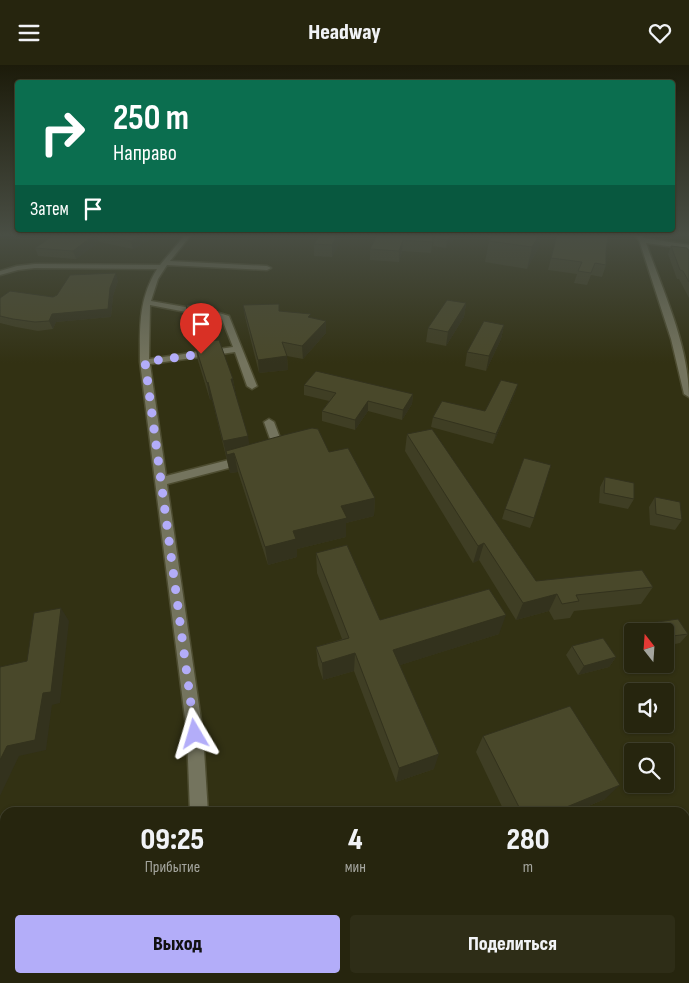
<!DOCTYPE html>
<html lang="ru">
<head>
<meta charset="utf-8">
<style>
	body { margin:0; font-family:"Sofia Sans Condensed",sans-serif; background:#2e2d17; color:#f1f3f6; height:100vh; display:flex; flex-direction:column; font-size:19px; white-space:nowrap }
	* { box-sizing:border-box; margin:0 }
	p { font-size:16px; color:#a4a59e }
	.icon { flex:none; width:28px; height:28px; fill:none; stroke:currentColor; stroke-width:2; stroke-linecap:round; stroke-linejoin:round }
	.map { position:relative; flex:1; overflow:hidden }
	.details { position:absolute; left:0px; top:742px; width:690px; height:176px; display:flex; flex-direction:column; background:#26250e; border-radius:15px 15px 0 0; box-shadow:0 1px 4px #0004,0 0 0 1px #42422e }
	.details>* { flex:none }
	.top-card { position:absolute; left:15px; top:15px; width:660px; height:152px; border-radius:5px; box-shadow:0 1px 4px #0004,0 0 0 1px #42422e; background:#0b6e4f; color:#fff; overflow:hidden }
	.needle { width:32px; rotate:343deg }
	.tools { position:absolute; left:624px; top:558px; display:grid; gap:10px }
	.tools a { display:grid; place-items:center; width:50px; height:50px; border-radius:5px; background:#26250e; box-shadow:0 1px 4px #0004,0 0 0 1px #42422e; font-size:25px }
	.pin { position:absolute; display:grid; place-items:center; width:42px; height:42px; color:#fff; margin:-51px -21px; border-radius:50% 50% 50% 0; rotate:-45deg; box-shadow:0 0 5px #0007 }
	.pin .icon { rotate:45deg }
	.me { position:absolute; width:55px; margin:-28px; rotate:353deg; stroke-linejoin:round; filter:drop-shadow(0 0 4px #0008) }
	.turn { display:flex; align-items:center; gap:18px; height:105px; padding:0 15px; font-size:22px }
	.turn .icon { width:65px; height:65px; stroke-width:2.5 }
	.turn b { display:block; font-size:35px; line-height:42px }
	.then { display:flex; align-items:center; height:48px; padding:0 15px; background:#0003; gap:10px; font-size:19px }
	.eta { display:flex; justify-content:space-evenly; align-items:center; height:85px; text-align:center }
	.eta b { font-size:30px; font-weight:800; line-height:35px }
	.action { display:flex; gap:10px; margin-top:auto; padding:10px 15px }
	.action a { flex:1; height:58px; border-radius:5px; background:#b3adf9; color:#111; font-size:20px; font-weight:800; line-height:58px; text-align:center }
	.action a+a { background:#2e2d17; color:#f1f3f6 }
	header { display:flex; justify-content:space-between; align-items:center; height:65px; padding:0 15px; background:#26250e; font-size:22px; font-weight:800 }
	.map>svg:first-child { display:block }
</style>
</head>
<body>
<header><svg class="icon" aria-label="menu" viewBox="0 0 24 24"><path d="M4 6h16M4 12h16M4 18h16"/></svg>Headway<svg class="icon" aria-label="heart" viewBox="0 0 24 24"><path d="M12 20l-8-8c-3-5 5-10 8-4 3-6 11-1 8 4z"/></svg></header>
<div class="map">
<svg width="689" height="918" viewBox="0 0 689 918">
	<rect width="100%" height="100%" fill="#323113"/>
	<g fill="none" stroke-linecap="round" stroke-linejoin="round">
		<!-- minor casing -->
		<g stroke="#4d4c30" stroke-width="3">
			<path id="minor" d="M185,170H191L170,196L267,201L271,203L267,205L167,200L158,214L151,236L219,248L229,251L257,321L252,324L247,321L235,287L150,299L166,411L244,391L250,395L248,398L167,419L203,669L208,748H190L187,669L140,297C140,262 138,235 157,204L35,203L18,205L0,210V206L17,201L35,199L160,200ZM150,240L222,254L233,282L149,294Z
				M486,170H513L504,175Z
				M635,170H641L644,173L689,180V184L646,178C663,226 689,281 689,332L684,329L671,274L639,175Z
				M269,354L274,357L285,386L282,389H274L273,387L274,385L264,357Z
				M175,914H197L196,918H174Z"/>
		</g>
		<!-- minor -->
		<use href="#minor" fill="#74745e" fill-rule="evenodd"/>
	</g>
	<!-- wall -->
	<path fill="#3f3e24" d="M54,170H153L154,173L133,184L99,177L76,194L38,191L35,183Z
		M377,170H433L431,188L402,186L399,197L370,195V184Z
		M457,170L446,183L433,181L434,173Z
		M557,170L606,187V200L602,212L591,210L587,220L574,218L577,209L548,205Z
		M649,170H669L668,172H649Z
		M340,176L332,192L314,191V179Z
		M489,176L539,182L527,204L485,197Z
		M671,181L689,187V233L679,214H677L668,189Z
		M118,216L113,231L111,252L56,257L53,264L38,266L16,262L0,258V233L53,232Z
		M466,238L464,252L446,281L426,277L428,263Z
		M279,239V246L312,253L326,268L303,294L287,291L288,305L259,308L245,252L243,240Z
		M186,240L214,268L215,275L233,314L236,331L249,379L329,387L375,433L374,451L346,458V472L297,484V492L268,500L238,407L230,408L212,334L210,335L198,296L195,280H196Z
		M504,260L501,274L486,306L465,301L467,287Z
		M518,319L515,328L493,379L431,362L433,352L485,346Z
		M304,320L413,329L412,339L402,355L368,346L355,365L322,356V346L329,336L304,330Z
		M407,369L536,516L653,522L641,539L574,546L570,553L554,555L549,546L516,555L479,495L473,498L405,386Z
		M605,412L634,434L628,444L599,438L600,422Z
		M655,432L682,455L675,465L650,460L649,442Z
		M505,444L534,453L530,463L502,454Z
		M316,488L380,555L499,569L400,600L434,704L396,717L354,606L323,615L318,600L316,582L342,574L317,508Z
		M644,559L688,569L680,578L665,581V566H638Z
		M572,581L616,592L609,602L578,610L566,590Z
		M483,671L605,734L572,748H505L476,687Z
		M628,914H685L689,918H627Z"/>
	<!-- shaded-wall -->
	<path fill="#33321d" d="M94,170H97L99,177L76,194L73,186Z
		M143,170H153L154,173L133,184L131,176Z
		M337,170H340V176L332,192V180Z
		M452,170H457L446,183L447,175Z
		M539,170H542L539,182L527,204L532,182Z
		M403,175L402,186L399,197V186Z
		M116,208L118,216L113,231L111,252L56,257L53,264L49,256L52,249L110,223Z
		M466,238L464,252L446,281L448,267Z
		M326,256V268L303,294L302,281Z
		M504,260L501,274L486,306L489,291Z
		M214,268L217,282L198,285L194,271Z
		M287,291L288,305L259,308L258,295Z
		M231,314H233L236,331Z
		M208,317L212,334L210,335L207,318Z
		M518,319L515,328L493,379L496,369Z
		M413,329L412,339L402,355L403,345Z
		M368,336V346L355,365V355Z
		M248,371L251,388H234L238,407L230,408L223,376Z
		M375,433L374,451L346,458V472L297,484V492L268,500L265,482L341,441Z
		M484,478L479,495L473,498L478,481Z
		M557,529L549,546L516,555L523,538Z
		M61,543L69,556L60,638L52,640L46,685L19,691L0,731V695L7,681Z
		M506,550L499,569L391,603L393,585Z
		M355,588L354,606L323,615L322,598Z
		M616,592L609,602L578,610L584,601Z
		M439,689L434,704L396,717L399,703Z
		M620,720L605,734L572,748H552Z"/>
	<!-- building -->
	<path fill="#49482a" stroke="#33321d" d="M54,170H94L73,186L35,183Z
		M103,170H143L131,176Z
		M320,170H337L332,180L314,179Z
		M377,170H433L432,177L403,175L399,186L370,184Z
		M437,170H452L447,175L434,173Z
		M493,170H539L532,182L489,176Z
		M557,170H608L606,187V200L595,198L591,208L578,206L582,197L551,193Z
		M671,181L687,183L689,187V217L683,206L680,205Z
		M116,208L110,223L108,244L52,249L49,256L35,257L13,254L0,251V233L10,226L53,232L57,230L70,210Z
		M447,235L466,238L448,267L428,263Z
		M205,239L214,268L194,271L186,240Z
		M279,239V246L311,249L308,252L326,256L302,281L282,277L287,291L258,295L243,240Z
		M484,256L504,260L489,291L467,287Z
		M219,275L233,314H231L248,371L223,376L208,317L207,318L195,280L197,279L196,277Z
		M316,306L413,329L403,345L368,336L355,355L322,346L336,328L304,320Z
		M501,315L518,319L496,369L433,352L442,336L485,346Z
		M312,363L318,364L329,387L348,383L375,433L341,441L347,453L293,466L296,474L265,482L234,388L227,390L226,386L284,370Z
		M432,364L536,516L642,505L653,522L576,530L579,536L562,539L557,529L523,538L484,478L478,481L407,369Z
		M524,393L551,400L534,453L505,444Z
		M605,412L634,418V434L604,428Z
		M655,432L680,437L682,455L656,449Z
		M347,480L380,555L489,524L506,550L393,585L439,689L399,703L355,588L322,598L316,582L349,573L316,488Z
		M61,543L51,627L43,628L35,675L7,681L0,695V602L27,596L34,548Z
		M678,554L688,569L665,572V566H648L644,559Z
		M603,573L616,592L584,601L572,581Z
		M570,641L620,720L552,748H522L483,671Z
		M685,874L689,876V918H647V914H685Z
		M421,914H561L554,918H413Z"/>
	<!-- sky -->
	<linearGradient id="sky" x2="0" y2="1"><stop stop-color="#1c1b0a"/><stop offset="0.57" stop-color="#494e44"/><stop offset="1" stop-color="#494e44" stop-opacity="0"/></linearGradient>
	<rect width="689" height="298" fill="url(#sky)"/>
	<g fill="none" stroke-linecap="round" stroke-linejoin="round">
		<!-- route -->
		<path stroke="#b3adf9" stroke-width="9" stroke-dasharray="0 16.2" d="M195,669L145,297L201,289"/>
	</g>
</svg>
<div class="tools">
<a><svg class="needle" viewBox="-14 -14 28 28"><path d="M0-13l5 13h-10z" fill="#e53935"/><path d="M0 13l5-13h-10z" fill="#a4a59e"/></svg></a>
<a><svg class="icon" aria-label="sound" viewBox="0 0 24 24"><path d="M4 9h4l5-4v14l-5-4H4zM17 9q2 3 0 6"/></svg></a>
<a><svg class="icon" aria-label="search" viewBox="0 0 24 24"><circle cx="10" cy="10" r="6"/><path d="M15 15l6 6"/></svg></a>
</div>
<div class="pin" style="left:201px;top:289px;background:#d93025"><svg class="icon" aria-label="arrive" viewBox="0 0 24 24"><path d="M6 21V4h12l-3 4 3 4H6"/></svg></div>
<svg class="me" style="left:195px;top:669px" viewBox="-20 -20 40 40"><path d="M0-17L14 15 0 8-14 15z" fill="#b3adf9" stroke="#fff" stroke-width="4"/></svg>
<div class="top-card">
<div class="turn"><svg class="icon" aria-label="right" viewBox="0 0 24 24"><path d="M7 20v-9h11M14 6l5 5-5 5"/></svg><div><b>250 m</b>Направо</div></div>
<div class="then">Затем<svg class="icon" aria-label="arrive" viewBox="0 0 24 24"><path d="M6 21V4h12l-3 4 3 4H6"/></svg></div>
</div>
<section class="details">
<div class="eta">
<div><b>09:25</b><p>Прибытие</p></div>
<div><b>4</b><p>мин</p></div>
<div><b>280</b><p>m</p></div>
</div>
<div class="action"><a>Выход</a><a>Поделиться</a></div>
</section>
</div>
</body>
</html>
